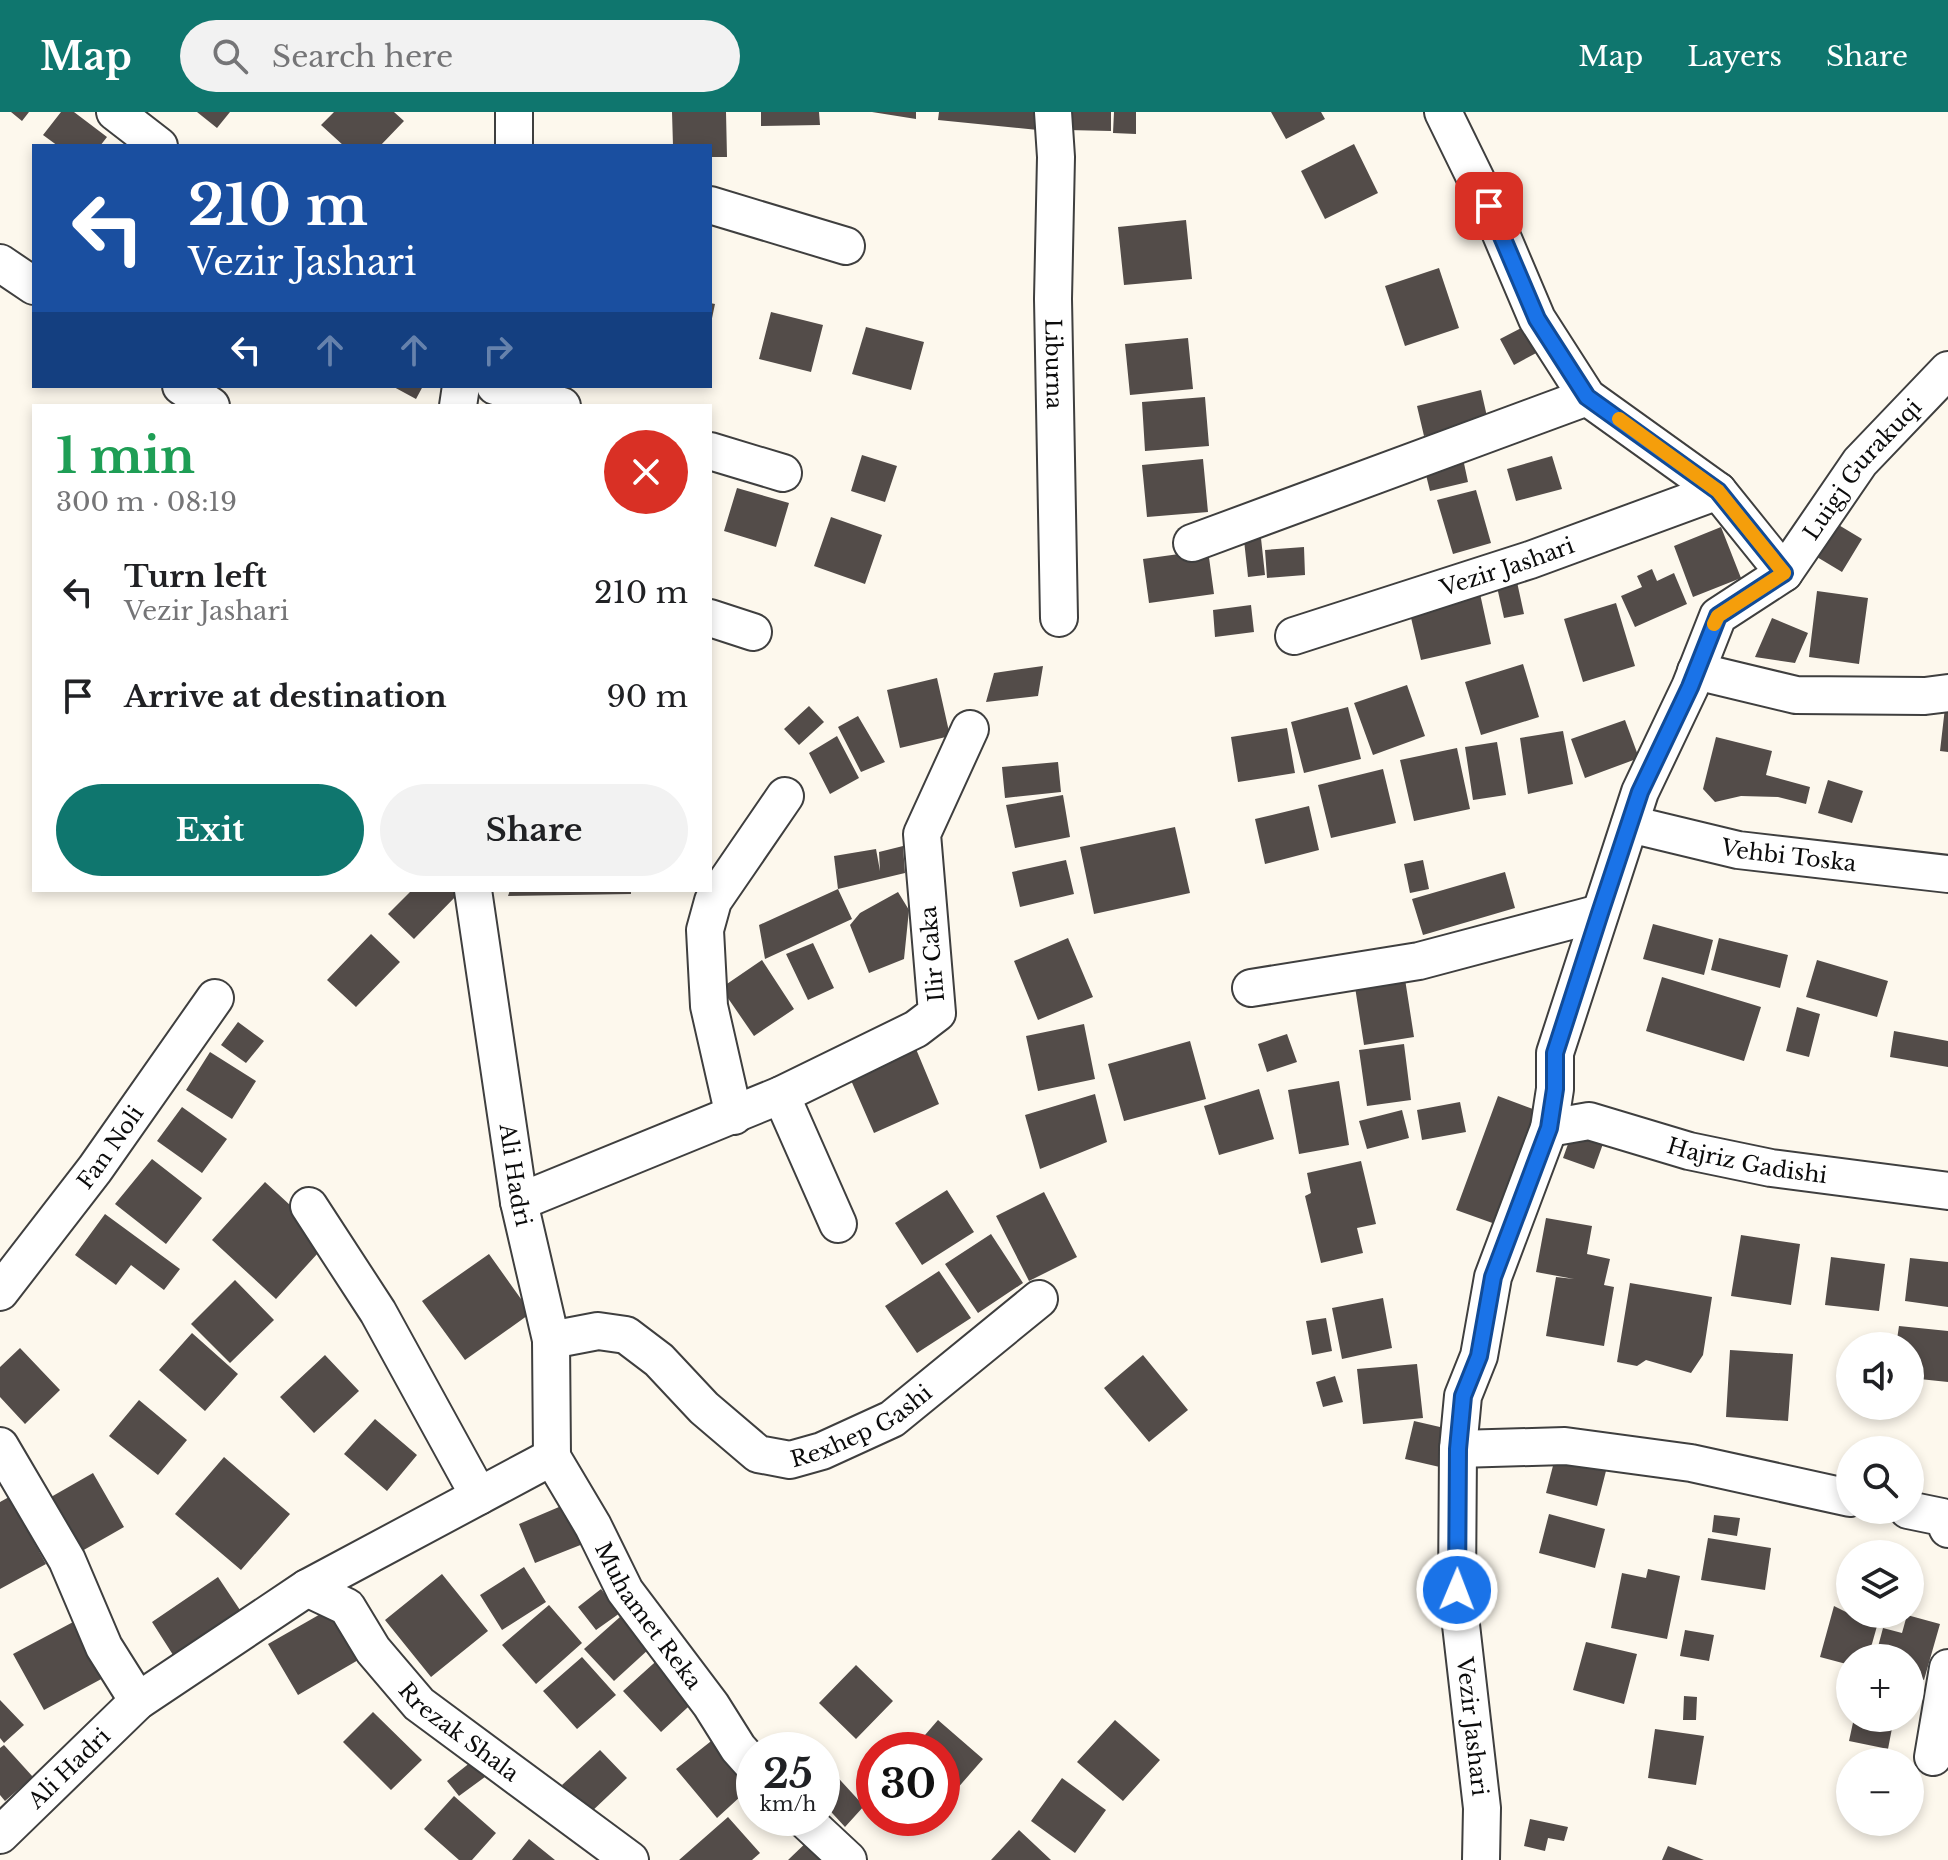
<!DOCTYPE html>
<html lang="en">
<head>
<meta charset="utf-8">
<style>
	body { margin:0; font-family:"Libre Baskerville",serif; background:#f2f2f2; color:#202124; height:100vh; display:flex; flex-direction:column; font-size:30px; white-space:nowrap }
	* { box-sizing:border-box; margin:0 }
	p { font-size:26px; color:#757577 }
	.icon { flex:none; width:44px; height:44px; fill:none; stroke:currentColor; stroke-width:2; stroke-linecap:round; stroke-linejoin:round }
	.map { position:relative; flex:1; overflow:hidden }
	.sheet { position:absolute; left:32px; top:292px; width:680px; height:488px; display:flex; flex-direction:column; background:#fff; border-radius:0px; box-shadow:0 4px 12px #0003 }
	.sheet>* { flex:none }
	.guide { position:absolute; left:32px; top:32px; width:680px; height:244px; border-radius:0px; box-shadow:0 4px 12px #0003; background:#1a4fa0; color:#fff; overflow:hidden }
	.buttons { position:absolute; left:1836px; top:1220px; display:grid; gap:16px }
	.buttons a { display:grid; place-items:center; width:88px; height:88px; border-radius:50%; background:#fff; box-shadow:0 4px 12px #0003; font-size:40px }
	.speed { position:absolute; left:736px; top:1620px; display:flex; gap:16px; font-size:40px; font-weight:700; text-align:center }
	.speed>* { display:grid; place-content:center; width:104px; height:104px; border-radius:50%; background:#fff; box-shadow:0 4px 12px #0003; line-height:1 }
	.speed small { font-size:20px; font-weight:400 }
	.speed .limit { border:12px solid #d22; background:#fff; color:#111 }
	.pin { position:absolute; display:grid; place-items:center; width:68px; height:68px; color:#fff; margin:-34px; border-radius:16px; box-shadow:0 4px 12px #0006 }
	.me { position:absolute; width:88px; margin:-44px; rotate:1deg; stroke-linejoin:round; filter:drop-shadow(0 0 6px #0008) }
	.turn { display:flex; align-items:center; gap:28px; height:168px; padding:0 24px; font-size:36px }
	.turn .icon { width:104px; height:104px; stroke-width:2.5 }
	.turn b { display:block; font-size:56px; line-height:68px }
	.lanes { display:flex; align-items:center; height:76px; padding:0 24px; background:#0003; justify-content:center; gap:40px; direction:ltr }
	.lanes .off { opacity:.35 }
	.round { display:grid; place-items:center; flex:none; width:84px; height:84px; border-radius:42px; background:#f2f2f2 }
	.overview { display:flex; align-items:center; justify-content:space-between; height:136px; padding:0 24px }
	h1 { font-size:48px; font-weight:700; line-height:60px; color:#1e9e55 }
	.cta { display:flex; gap:16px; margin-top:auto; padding:16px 24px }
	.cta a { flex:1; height:92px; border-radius:48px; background:#0f766e; color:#fff; font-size:32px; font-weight:700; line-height:92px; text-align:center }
	.cta a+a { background:#f2f2f2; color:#202124 }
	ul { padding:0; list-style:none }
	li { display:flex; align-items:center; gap:24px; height:104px; padding:0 24px }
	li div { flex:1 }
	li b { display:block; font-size:30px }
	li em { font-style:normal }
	header { display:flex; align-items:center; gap:48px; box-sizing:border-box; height:112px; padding:0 40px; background:#0f766e; color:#fff }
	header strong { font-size:38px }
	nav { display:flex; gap:44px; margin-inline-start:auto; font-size:28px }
	.search { width:560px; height:72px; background:#f2f2f2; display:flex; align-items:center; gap:20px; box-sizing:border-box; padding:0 28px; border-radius:44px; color:#757577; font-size:30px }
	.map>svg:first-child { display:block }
</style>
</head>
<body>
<header>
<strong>Map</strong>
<div class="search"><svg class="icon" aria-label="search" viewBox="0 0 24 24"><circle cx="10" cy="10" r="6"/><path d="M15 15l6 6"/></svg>Search here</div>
<nav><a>Map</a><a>Layers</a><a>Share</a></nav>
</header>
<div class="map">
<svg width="1948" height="1748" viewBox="0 0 1948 1748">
	<rect width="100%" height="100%" fill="#fdf8ed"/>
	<!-- building -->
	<path fill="#534c49" d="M11,0H29L22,9Z
		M61,0H74L107,25L100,34H58L43,23Z
		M197,0H230L217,16Z
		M334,0H394L404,9L380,34H344L321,13Z
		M672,0H726L727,45H710V34H673Z
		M761,0H819L820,13L761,14Z
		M872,0H916V7Z
		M939,0H1039L1038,18L938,8Z
		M1068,0H1111V19L1067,18Z
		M1114,0H1136V22L1113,21Z
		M1271,0H1321L1325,7L1286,27Z
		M1354,32L1378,81L1325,107L1301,59Z
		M1186,108L1192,167L1124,173L1118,115Z
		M1439,156L1459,216L1405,234L1385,174Z
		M710,191L715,192L711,211H710Z
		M771,200L823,213L811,260L759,247Z
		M1527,213L1540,239L1514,253L1500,227Z
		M866,215L924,230L911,278L852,262Z
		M1188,226L1193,277L1130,283L1125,232Z
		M392,274H423L416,287Z
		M1481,278L1488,309L1424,324L1417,294Z
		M1205,285L1209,334L1145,339L1142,290Z
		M1462,342L1468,370L1430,379L1423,351Z
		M862,343L897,354L885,390L851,379Z
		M1552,344L1562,377L1516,389L1507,357Z
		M1203,347L1208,400L1147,405L1142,353Z
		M737,376L789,391L776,435L724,419Z
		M1476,378L1491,431L1453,442L1437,388Z
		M831,405L882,423L865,472L814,454Z
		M1837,412L1862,427L1842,460L1817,445Z
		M1721,415L1741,466L1693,485L1674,434Z
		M1260,417L1265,463L1248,465L1243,419Z
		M1304,435L1305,463L1267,466L1265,438Z
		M1208,438L1214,482L1149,491L1143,447Z
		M1652,457L1657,469L1674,461L1687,492L1635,515L1621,484L1642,475L1637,464Z
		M1517,470L1524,502L1504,506L1497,475Z
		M1479,477L1491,532L1421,548L1408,493Z
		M1817,479L1868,486L1859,552L1809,545Z
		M1616,491L1635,554L1583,570L1564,507Z
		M1251,493L1254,520L1215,525L1213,498Z
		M1772,506L1808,521L1795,551L1755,545Z
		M1523,552L1539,605L1481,623L1465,570Z
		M1043,554L1038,584L986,590L994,561Z
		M937,566L950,624L900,636L887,578Z
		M1407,573L1425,624L1373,643L1354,591Z
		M1946,587L1948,588V640L1940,639Z
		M809,594L824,610L799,633L784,617Z
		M1348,595L1361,647L1304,661L1291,610Z
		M858,604L885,650L861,660L838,615Z
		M1625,608L1639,646L1585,666L1571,627Z
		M1287,616L1295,661L1238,670L1231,625Z
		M1563,619L1573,672L1528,682L1520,626Z
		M837,624L859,666L830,682L809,641Z
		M1716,625L1772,639L1766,663L1810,675L1806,692L1778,685L1741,684L1715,690L1703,677Z
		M1497,630L1506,683L1473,688L1465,635Z
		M1457,636L1470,697L1414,709L1400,648Z
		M1058,650L1061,680L1005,686L1002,655Z
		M1383,657L1396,711L1331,726L1318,673Z
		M1828,668L1863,679L1852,711L1818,701Z
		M1063,683L1070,725L1015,736L1006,693Z
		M1309,694L1319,738L1265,752L1255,707Z
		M1175,715L1190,781L1094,802L1080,735Z
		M903,734L905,761L838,777L852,807L765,847L759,813L838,777L834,744L876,737L880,759L879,740Z
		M1066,748L1074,782L1020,795L1012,760Z
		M1423,748L1429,777L1410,781L1404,752Z
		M1505,760L1515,796L1423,823L1412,787Z
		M412,778H456L459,781L414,827L388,802Z
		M510,778H631V782L508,784Z
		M898,780L909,798L904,847L869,861L850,813L860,801Z
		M1653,812L1713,828L1704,863L1643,847Z
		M371,822L400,850L356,895L327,868Z
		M1068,826L1093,885L1038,908L1014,849Z
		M1719,826L1788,843L1780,876L1711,858Z
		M813,831L834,876L808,888L786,842Z
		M762,848L794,897L754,924L721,876Z
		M1817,848L1888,869L1877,905L1806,885Z
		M1662,865L1761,895L1744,949L1646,919Z
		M1405,867L1414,925L1364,933L1355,875Z
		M1797,895L1820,902L1809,945L1786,939Z
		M238,910L264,929L246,951L221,933Z
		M1084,912L1095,967L1038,979L1026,924Z
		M1894,919L1948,929V955L1890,945Z
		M1287,922L1297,950L1267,960L1258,932Z
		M1190,929L1206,987L1124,1009L1108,952Z
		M1404,932L1411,988L1367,994L1359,938Z
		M916,937L939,992L874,1021L850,966Z
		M210,940L256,969L232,1007L186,978Z
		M1339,969L1349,1033L1299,1042L1288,978Z
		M1259,977L1274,1027L1219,1043L1204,994Z
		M1095,982L1107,1030L1040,1057L1025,1003Z
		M1498,984L1541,1000L1498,1113L1456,1098Z
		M1460,990L1466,1020L1422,1028L1417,998Z
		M182,995L227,1027L202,1061L157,1029Z
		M1402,998L1409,1026L1367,1037L1359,1009Z
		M1573,1018L1604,1029L1594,1057L1563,1046Z
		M152,1047L202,1086L166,1132L115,1092Z
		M1361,1049L1376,1112L1357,1116L1363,1141L1321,1151L1305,1084L1311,1081L1307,1061Z
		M265,1070L329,1129L276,1187L212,1128Z
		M947,1078L974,1120L922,1153L895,1111Z
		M1044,1080L1077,1145L1029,1169L996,1104Z
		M105,1102L180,1157L164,1178L131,1153L116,1173L75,1143Z
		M1546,1106L1592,1114L1587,1142L1610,1147L1604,1173L1614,1175L1604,1234L1546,1224L1556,1165L1574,1167L1536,1160Z
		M991,1122L1023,1171L978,1201L945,1152Z
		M1741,1123L1800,1132L1791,1193L1731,1184Z
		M489,1142L531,1201L465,1248L422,1189Z
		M1831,1145L1885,1152L1879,1199L1825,1193Z
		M1910,1146L1948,1150V1195L1905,1189Z
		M939,1159L971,1206L917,1241L885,1194Z
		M235,1168L274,1208L230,1251L191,1212Z
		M1630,1171L1712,1185L1703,1243L1691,1261L1646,1248L1637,1254L1617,1250Z
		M1383,1186L1392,1236L1342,1247L1332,1196Z
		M1326,1206L1332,1239L1312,1243L1306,1209Z
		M1899,1214L1948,1219V1270L1910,1266V1234H1896Z
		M192,1221L238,1262L205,1299L159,1258Z
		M20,1236L60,1278L25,1312L0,1285V1255Z
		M1730,1238L1793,1242L1788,1309L1726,1305Z
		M325,1243L359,1279L314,1321L280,1285Z
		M1143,1243L1188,1298L1149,1330L1104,1276Z
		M1417,1252L1423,1306L1363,1312L1357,1257Z
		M1335,1264L1343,1290L1323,1295L1316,1270Z
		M139,1288L187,1328L158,1363L109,1324Z
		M375,1307L417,1343L387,1379L344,1342Z
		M1414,1309L1453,1318L1444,1356L1405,1347Z
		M1556,1342L1607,1355L1597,1394L1546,1381Z
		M224,1345L290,1402L241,1458L175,1402Z
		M93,1361L124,1415L82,1439L51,1385Z
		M9,1385L46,1452L0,1477V1390Z
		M566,1392L583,1432L535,1451L519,1412Z
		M1549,1402L1605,1417L1595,1456L1539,1441Z
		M1714,1403L1740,1406L1737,1424L1712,1420Z
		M1708,1426L1771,1436L1765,1478L1701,1468Z
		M524,1455L546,1490L502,1518L480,1483Z
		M1648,1457L1680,1464L1667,1527L1611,1516L1622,1461L1646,1466Z
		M442,1462L488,1519L431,1565L385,1508Z
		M218,1465L242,1501L175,1546L152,1510Z
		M601,1477L620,1501L596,1518L578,1495Z
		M549,1493L582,1531L536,1572L502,1533Z
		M1834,1494L1850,1502L1879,1507L1868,1546H1850V1553L1820,1545Z
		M331,1496L360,1547L298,1583L268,1532Z
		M1907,1503L1940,1512L1924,1568L1910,1564V1546H1875L1883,1516L1902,1521Z
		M620,1505L649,1537L614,1569L584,1537Z
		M75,1509L105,1565L44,1598L13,1542Z
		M1685,1518L1714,1523L1709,1549L1680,1544Z
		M1586,1530L1637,1542L1624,1592L1573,1578Z
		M663,1543L700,1584L661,1620L623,1579Z
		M582,1545L616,1583L577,1617L543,1579Z
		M856,1553L893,1589L856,1627L819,1591Z
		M1684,1584L1697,1585L1696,1608H1683Z
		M0,1588L24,1613L4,1631L0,1626Z
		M373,1600L422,1648L391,1678L343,1630Z
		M1854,1606H1894L1888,1637L1849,1629Z
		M938,1608L983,1647L942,1694V1638H912Z
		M1115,1608L1160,1648L1123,1689L1077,1650Z
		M1655,1617L1704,1624L1696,1673L1648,1666Z
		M715,1626L754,1672L717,1706L676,1657Z
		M4,1633L33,1665L5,1689L0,1683V1636Z
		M600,1638L627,1666L589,1702L562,1673Z
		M476,1646L489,1662L459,1684L447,1669Z
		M830,1657L864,1694L845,1715L822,1690V1663Z
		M1062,1666L1106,1698L1075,1741L1031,1709Z
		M454,1684L496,1721L472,1748H459L424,1717Z
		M728,1705L760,1741L752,1748H679Z
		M1530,1707L1568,1715L1564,1729L1548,1726L1545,1739L1524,1734Z
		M1019,1718L1051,1748H991Z
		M812,1725L834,1748H788Z
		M529,1727L555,1748H512Z
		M1668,1734L1704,1748H1662Z"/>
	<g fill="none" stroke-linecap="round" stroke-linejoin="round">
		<!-- minor casing -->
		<g stroke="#3f3f3f" stroke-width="40">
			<g id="minor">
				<path d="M115,0L159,34"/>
				<path id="s1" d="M1053,0L1056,45L1053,187L1059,506"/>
				<path id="s2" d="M1443,0L1489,94L1537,207L1587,285L1718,379L1784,461L1718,504L1690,575L1640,680L1555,941V977L1549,1016L1493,1165L1479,1244L1463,1284L1458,1337L1457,1478L1482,1696L1481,1748"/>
				<path d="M514,34V0"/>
				<path d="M710,93L846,134"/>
				<path d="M0,151L34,174"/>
				<path d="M181,274L211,294"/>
				<path d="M495,274L562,294"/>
				<path d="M458,294L461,274"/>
				<path d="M710,339L783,361"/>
				<path d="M1192,431L1587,285"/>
				<path id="s3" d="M1784,461L1860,350L1948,258"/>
				<path d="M710,506L753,520"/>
				<path id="s4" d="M1294,524L1530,448L1718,379"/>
				<path d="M1696,559L1796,583L1925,584L1948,581"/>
				<path id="s5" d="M1630,712L1738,738L1948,762"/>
				<path id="s6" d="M473,778L519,1090L551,1228L552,1345"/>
				<path d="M1251,876L1419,849L1600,801"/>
				<path d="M781,983L838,1112"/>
				<path d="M734,1004L709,894L705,818L713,789L785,684"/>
				<path id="s7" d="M1549,1016L1589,1009L1689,1039L1771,1056L1948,1079"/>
				<path d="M519,1090L781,983L916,917L937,901L922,722L970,617"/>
				<path d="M309,1094L378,1200L479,1384"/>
				<path id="s8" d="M0,1180L95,1057L215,886"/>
				<path id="s9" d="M551,1228L598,1219L626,1223L659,1248L704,1296L758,1342L790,1348L822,1339L892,1307L1039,1187"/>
				<path d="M0,1334L67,1448L104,1535L138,1589"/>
				<path d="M1458,1337L1565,1334L1691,1351L1850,1386"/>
				<path id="s10" d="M552,1345L593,1414L625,1479L711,1593L738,1636L754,1654"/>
				<path d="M1908,1398L1942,1405L1948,1417"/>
				<path id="s11" d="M307,1476L347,1495L373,1538L419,1592L630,1748"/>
				<path d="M1933,1645L1948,1556"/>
				<path d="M803,1706L848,1748"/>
				<path id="s12" d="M0,1723L138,1589L307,1476L552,1345"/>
			</g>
		</g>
		<!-- minor -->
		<use href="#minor" stroke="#fff" stroke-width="36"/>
	</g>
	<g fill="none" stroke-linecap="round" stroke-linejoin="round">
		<!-- route casing -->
		<g stroke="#114b97" stroke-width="20">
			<path id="route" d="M1457,1478L1458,1337L1463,1284L1479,1244L1493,1165L1549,1016L1555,977V941L1600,801L1640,680L1690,575L1718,504L1784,461L1718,379L1587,285L1537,207L1489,94"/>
		</g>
		<!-- route -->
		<use href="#route" stroke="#1a73e8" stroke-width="14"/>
		<!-- slow -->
		<path stroke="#f59e0b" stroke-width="14" d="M1619,307L1718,379L1784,461L1718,504L1714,512"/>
	</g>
	<g text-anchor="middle" stroke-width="8" stroke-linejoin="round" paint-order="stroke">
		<!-- street labels -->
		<g font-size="22" fill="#0c0c0c" stroke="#fff">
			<text dy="8" stroke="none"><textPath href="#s1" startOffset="252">Liburna</textPath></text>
			<text dy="8" stroke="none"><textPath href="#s3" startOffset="130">Luigj Gurakuqi</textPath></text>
			<text dy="8" stroke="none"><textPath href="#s4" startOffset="224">Vezir Jashari</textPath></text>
			<text dy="8" stroke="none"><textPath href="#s5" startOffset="162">Vehbi Toska</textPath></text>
			<text transform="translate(932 842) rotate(-95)" y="8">Ilir Caka</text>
			<text dy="8" stroke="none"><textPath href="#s8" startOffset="182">Fan Noli</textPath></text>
			<text dy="8" stroke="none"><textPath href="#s7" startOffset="204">Hajriz Gadishi</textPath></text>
			<text dy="8" stroke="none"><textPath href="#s6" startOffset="288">Ali Hadri</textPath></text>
			<text dy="8" stroke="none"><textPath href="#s9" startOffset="366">Rexhep Gashi</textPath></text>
			<text dy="8" stroke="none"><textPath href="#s10" startOffset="186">Muhamet Reka</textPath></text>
			<text dy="8" stroke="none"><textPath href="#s2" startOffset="1822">Vezir Jashari</textPath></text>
			<text dy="8" stroke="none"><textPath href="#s11" startOffset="214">Rrezak Shala</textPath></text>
			<text dy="8" stroke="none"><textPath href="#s12" startOffset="96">Ali Hadri</textPath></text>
		</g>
	</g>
</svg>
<div class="buttons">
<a><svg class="icon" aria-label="sound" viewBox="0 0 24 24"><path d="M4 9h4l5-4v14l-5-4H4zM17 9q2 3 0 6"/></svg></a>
<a><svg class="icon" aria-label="search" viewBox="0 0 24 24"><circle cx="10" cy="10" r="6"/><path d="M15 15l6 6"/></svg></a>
<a><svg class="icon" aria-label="layers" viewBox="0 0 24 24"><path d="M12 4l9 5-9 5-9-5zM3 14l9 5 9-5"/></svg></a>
<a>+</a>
<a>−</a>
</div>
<div class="speed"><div>25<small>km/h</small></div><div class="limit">30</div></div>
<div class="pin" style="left:1489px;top:94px;background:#d93025"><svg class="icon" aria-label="arrive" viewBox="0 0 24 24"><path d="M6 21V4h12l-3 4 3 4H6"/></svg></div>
<svg class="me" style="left:1457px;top:1478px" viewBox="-20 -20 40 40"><circle r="17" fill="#1a73e8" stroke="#fff" stroke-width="3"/><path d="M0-11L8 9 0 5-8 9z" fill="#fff"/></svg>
<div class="guide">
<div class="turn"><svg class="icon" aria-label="left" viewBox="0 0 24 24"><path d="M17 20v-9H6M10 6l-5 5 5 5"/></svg><div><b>210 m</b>Vezir Jashari</div></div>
<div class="lanes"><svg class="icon" aria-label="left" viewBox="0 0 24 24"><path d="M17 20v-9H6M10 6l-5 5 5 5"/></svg><svg class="icon off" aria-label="ahead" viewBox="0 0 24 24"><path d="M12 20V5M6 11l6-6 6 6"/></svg><svg class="icon off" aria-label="ahead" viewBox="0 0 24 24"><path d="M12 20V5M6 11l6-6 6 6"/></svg><svg class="icon off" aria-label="right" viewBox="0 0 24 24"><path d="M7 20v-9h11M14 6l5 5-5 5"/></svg></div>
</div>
<section class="sheet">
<div class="overview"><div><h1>1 min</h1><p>300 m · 08:19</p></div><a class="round" style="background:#d93025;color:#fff"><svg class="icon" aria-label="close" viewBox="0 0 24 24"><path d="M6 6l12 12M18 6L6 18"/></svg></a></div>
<ul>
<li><svg class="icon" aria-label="left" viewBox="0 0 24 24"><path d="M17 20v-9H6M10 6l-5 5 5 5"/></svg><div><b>Turn left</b><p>Vezir Jashari</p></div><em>210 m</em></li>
<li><svg class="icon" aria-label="arrive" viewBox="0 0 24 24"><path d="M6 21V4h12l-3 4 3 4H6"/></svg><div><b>Arrive at destination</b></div><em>90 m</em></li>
</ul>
<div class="cta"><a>Exit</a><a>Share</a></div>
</section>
</div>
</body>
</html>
